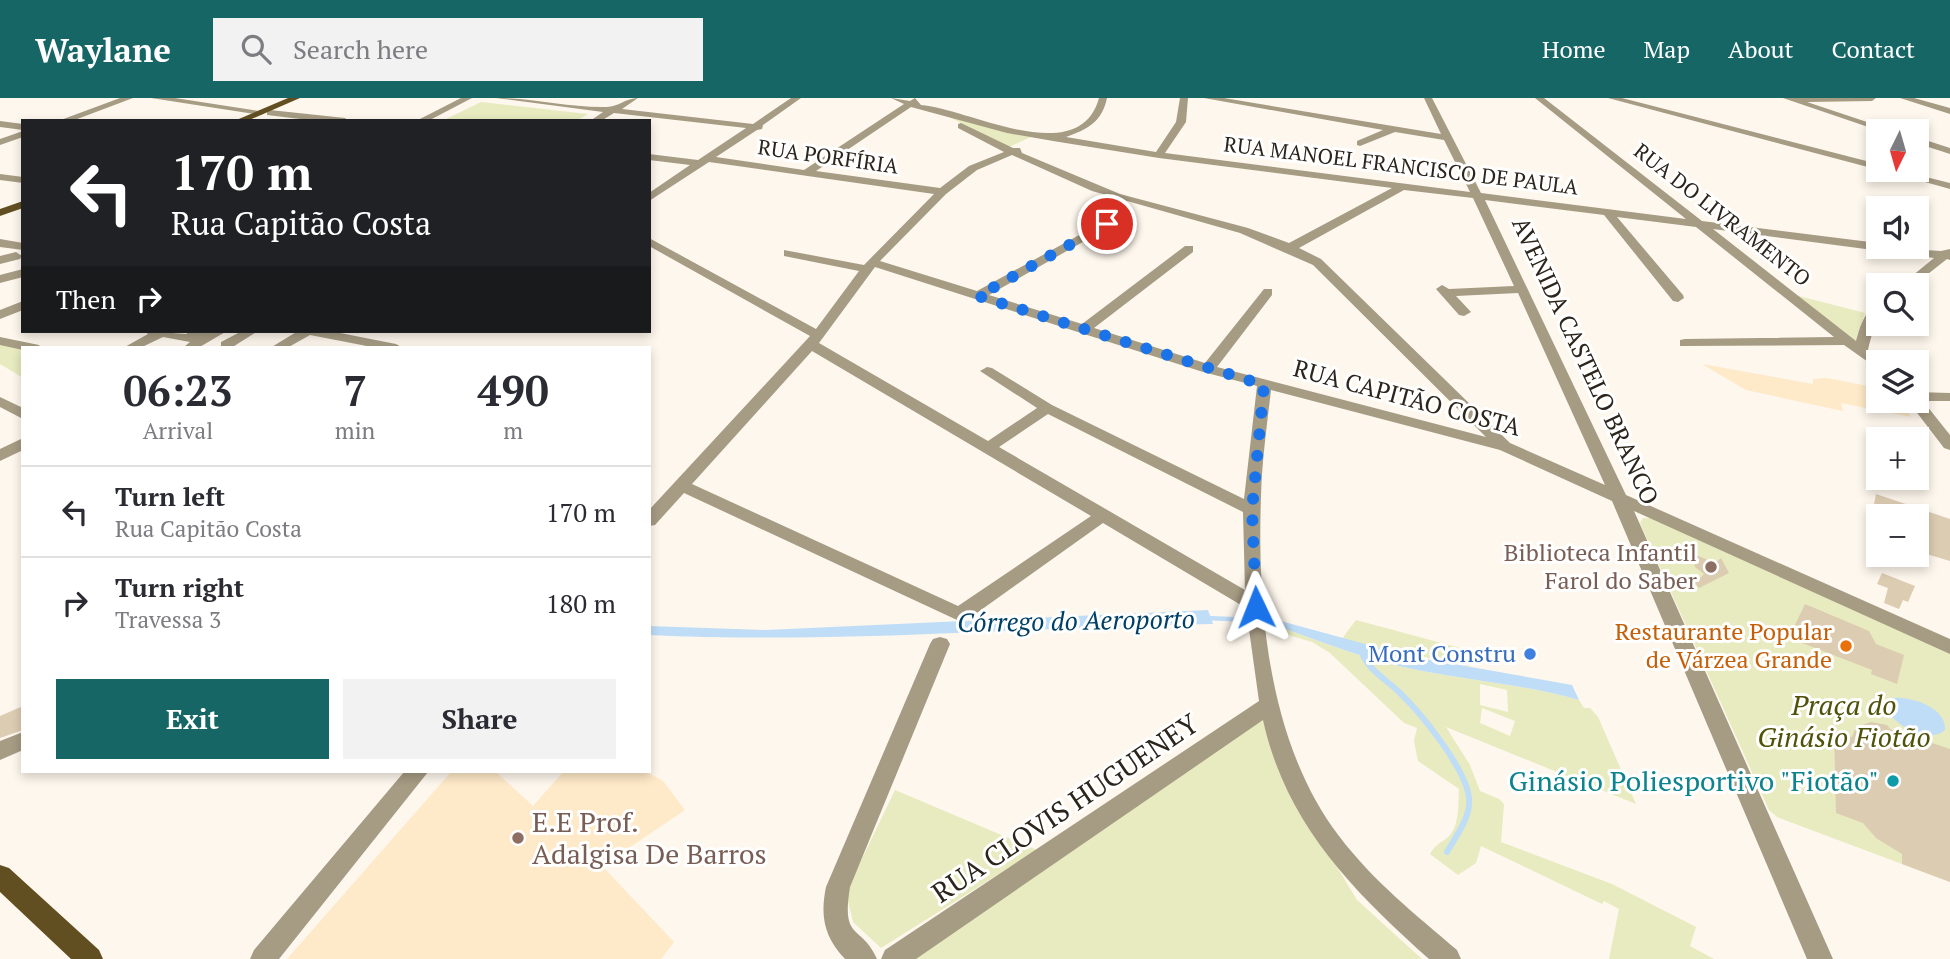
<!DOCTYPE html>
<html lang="en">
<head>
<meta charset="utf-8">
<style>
	body { margin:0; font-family:"PT Serif",serif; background:#f2f2f3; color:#2b2b33; height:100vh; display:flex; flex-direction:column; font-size:26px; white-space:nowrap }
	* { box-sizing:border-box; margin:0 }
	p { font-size:23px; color:#7c7c81 }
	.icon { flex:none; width:38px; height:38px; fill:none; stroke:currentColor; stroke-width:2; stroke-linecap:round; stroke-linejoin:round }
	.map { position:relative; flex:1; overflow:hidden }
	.panel { position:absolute; left:21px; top:248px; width:630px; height:427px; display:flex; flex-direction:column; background:#fff; border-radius:0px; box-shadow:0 4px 10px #0003 }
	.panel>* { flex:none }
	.banner { position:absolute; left:21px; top:21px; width:630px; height:214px; border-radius:0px; box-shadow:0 4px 10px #0003; background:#202124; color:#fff; overflow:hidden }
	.needle { width:46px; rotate:185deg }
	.controls { position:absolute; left:1866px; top:21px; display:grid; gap:14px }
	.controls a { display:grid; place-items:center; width:63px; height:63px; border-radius:0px; background:#fff; box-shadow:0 4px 10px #0003; font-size:35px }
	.pin { position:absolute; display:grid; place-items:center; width:60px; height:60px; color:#fff; margin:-30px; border:4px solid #fff; border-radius:50%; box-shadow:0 2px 7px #0007 }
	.me { position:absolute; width:77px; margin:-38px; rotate:358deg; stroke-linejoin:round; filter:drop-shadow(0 0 5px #0008) }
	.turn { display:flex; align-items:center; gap:24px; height:147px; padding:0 35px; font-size:32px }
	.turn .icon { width:91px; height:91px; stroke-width:2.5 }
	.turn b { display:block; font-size:49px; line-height:60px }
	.then { display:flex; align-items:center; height:66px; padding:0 35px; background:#0003; gap:14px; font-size:26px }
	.eta { display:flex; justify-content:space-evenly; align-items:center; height:119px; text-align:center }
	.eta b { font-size:42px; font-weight:600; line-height:49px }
	.primary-button { display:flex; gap:14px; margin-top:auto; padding:14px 35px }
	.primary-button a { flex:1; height:80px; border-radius:0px; background:#176666; color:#fff; font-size:28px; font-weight:600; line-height:80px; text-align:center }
	.primary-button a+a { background:#f2f2f3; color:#2b2b33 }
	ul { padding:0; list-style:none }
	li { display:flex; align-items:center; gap:21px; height:91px; padding:0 35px; border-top:2px solid #e1e1e2 }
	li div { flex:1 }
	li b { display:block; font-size:26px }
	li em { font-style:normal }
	header { display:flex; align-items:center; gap:42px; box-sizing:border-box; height:98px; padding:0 35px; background:#176666; color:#fff }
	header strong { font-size:33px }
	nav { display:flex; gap:38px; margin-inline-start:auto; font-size:24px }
	.search { width:490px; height:63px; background:#f2f2f3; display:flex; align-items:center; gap:18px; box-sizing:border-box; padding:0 24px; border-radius:0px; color:#7c7c81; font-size:26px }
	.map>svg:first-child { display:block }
</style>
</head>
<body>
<header>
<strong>Waylane</strong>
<div class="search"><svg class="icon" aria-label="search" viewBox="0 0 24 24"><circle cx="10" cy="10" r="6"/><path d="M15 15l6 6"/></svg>Search here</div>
<nav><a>Home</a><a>Map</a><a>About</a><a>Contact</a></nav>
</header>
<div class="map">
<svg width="1950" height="861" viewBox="0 0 1950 861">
	<rect width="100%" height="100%" fill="#fef7ed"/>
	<!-- built -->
	<path fill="#fee9c8" d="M1702,266L1813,286V281L1827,280L1878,290V303H1903L1911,319L1841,305L1843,313L1746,292Z
		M451,674H496L533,708L563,674H647L663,683L685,712L602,768L674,844L661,861H287Z"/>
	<!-- green -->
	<path fill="#e7ebbf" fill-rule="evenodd" d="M481,4L588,16L576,23H442Z
		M949,19L1031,39L1009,49Z
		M1795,197L1865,215L1855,244Z
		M0,246L23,251V280L0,266Z
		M1651,420L1950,553V784L1777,719L1769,712L1640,425L1643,420Z
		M1356,522L1486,557L1468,568L1341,542Z
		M1277,528C1317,542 1357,558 1399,568C1459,582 1520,585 1579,602L1584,610H1590L1598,619L1636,706L1446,629L1470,667L1480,693L1499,701L1504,706L1501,744L1612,786L1696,829L1690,848L1714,861H1609L1619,811L1604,803L1602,806L1481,748L1476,765L1458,777L1430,756C1435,747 1439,746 1447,740C1460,730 1458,706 1459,691L1418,663L1414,643L1417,630L1404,625L1330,555L1312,544L1278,534ZM1480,586L1507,592L1508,614L1480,607ZM1482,610L1515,623L1510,638L1480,625Z
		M1265,618L1315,733L1357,802L1422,861H907Z
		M895,692L1037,752L881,850L853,824L846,794Z"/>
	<!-- water -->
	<path fill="#bfddf7" d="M1208,512L1213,526C1025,529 837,546 649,537V528L766,532Z
		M1277,522L1409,558L1572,587L1579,602C1520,585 1459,582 1399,568C1357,558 1317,542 1277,528Z
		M1892,600C1910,598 1947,609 1945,632C1928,647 1896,627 1886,612L1887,602Z"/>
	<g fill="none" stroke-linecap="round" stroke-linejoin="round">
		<!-- stream-far1 -->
		<path stroke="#bfddf7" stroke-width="4.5" d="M1207,520L1251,522
			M1260,523L1282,527"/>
		<!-- stream -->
		<path stroke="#bfddf7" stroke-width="6" d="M1362,555C1369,572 1385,581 1398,593C1420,614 1466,670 1469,700C1471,719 1456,738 1447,754"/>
	</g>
	<!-- building -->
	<path fill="#dcccb2" d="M1876,396L1950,421V463L1916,453V418H1891L1873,412Z
		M1694,456L1715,465L1721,460L1729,475L1699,490L1695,485L1704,476L1695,469Z
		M1882,475L1915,488L1908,504L1903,502L1899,511L1884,505L1888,490L1877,486Z
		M1805,506L1869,533L1876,546L1904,557L1897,586L1871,576L1872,572L1797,543L1799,535L1792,533Z
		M23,608V632L0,640V618Z
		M1871,624L1887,627L1890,631L1950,651V784L1902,766V756L1876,740L1863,725L1836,715L1834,633L1852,639L1856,629Z"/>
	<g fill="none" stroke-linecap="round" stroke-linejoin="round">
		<!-- minor -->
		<path fill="#a69b83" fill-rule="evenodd" d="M120,0H133L72,23H58Z
			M151,0H175L266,14L261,17Z
			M461,0H472L428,23H416Z
			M496,0C533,0 570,10 607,9C618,9 626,0 638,0L622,11L753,26L791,0H801L763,27L762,31L757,32L716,59L804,72L904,6L891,0L910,3L915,0L921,7C967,10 1079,73 1099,0H1107C1102,24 1088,31 1066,39L1156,54L1176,24L1180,0H1188L1186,24L1165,55L1470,94L1444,42L1395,34L1360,48L1357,47V43L1383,32L1204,0H1224L1441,36L1424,0H1432L1481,95L1686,121L1535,0H1544L1702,123L1878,145V149L1941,153L1950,151V162L1947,161L1914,187H1901L1934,160L1713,131L1856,243C1860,229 1864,213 1878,206C1878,222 1871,237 1868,252L1883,264H1878V271L1844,247L1680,248V242L1685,241L1834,239L1696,129L1617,119L1683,197L1684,200L1678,204L1673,203L1604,117L1485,102L1626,397L1950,541V556L1634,413L1833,861H1807L1612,403L1500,352L1271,292C1267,327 1262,362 1261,398C1257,510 1268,645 1339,738C1372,782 1416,817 1457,852L1461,861H1429C1352,792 1286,726 1263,622L916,861H881L885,852L1259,603L1246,510L1103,425L974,517L957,522L684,395L655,427L649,428V412L810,238L649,148V140L816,231L859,173L784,158V152L864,167L934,96L709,64L649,103V95L690,67L649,62V56L698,62L746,30L614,15L601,23H590L603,14ZM911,9L1007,35L1053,43L1159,60L1392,90L1289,145L1248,130L1120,96L1022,55L1020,50H1013L961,25L958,26V30L1004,54L969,68L940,90L816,73ZM1012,57L1092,93L1240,135L1313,167L1486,339L1217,269L1272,197V191H1264L1205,265L1094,230L1193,154V148H1185L1082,226L989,197L1111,128V124H1103L977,193L880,163L946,96L977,72ZM1404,92L1473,100L1514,188L1449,191L1442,187L1436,191L1459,217L1464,218L1471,214L1456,198L1518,195L1605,387L1510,345L1321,161L1299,150ZM875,169L1203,274L1257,288L1244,401L1052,307L992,270L987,269L980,273L1037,310L988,343L819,245ZM812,253L1091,418L958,508L692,386ZM1048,316L1243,414L1245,492L999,349Z
			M1608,0H1622L1878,66L1879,72Z
			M1783,0H1876L1872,3L1807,4L1894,33H1880Z
			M1900,0H1914L1950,10V16Z
			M270,12L345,20L349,23H317L267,17V13Z
			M0,23L23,26V32L0,29Z
			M23,33V39L0,47V41Z
			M1916,39L1950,50V56L1916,45Z
			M1882,72H1898L1950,85V91Z
			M0,76L23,79V85L0,82Z
			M0,141L23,145V152L0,149Z
			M16,154L22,158L20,161L0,166V158Z
			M23,171V179L0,185V177Z
			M23,203V212L0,221V212Z
			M144,233L186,236L191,233H227L198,250H187L185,248L190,244L163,239L140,250H123L148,236Z
			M242,233H258L231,250H221V244Z
			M298,233H330L396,246L403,250H377L310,237L287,250H270Z
			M0,239L39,247L41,250L23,252L0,247Z
			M1916,294L1950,295V303H1923L1950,337V352L1944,350L1908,303H1916Z
			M0,299L23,310V321L0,309Z
			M23,340V352L0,363V351Z
			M940,539L947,541L950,546L850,789C841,844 861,825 877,861H845C824,839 820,818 826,789L930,546L933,541Z
			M23,634V652L0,662V643Z
			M404,674H428L279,861H250L254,852Z"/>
		<!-- major -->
		<path fill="#624f21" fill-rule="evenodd" d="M288,0H300L247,23H234Z
			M23,103V110L0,118V111Z
			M0,767L9,770L99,852L103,861H71L0,794Z"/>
	</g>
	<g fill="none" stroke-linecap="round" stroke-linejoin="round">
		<!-- route -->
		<path stroke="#1a73e8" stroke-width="12" stroke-dasharray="0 21.6" d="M1107,126L978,198L1264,287L1252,412L1256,509"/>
	</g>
	<!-- markers -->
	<g fill="#8d6e63" stroke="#fff" stroke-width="2.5">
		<circle cx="1711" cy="469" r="7"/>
		<circle cx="518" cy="740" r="7"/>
	</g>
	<circle fill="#e8710a" stroke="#fff" stroke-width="2.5" cx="1846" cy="548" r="7"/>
	<circle fill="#3f7fe0" stroke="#fff" stroke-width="2.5" cx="1530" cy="556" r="7"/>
	<circle fill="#0f9aa8" stroke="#fff" stroke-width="2.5" cx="1893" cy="683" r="7"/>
	<g text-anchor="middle" stroke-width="6" stroke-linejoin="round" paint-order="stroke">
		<!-- far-street labels -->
		<g font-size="21" fill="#2b251b" stroke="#fff">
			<text transform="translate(828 59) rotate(8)" y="7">RUA PORFÍRIA</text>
			<text transform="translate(1401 68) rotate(7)" y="7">RUA MANOEL FRANCISCO DE PAULA</text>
			<text transform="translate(1722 117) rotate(38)" y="7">RUA DO LIVRAMENTO</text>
		</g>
		<!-- street labels -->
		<g font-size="24" fill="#2b251b" stroke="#fff">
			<text transform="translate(1585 263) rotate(65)" y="8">AVENIDA CASTELO BRANCO</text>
			<text transform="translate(1407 300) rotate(15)" y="8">RUA CAPITÃO COSTA</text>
		</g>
		<!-- education labels -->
		<g font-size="24" fill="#785e54" stroke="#fff" text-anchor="end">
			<text x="1697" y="463">Biblioteca Infantil<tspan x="1697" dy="28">Farol do Saber</tspan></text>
		</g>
		<!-- food labels -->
		<g font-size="24" fill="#c56008" stroke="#fff" text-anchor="end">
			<text x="1832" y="542">Restaurante Popular<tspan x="1832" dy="28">de Várzea Grande</tspan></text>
		</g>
		<!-- shop labels -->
		<g font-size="24" fill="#366cbe" stroke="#fff" text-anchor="end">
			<text x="1516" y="564">Mont Constru</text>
		</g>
		<!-- water labels -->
		<g font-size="26" font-style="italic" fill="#003f66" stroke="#fff">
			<text transform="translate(1076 523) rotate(-1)" y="9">Córrego do Aeroporto</text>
		</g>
		<!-- near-park labels -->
		<g font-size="28" font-style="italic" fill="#50520a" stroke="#fff">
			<text x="1844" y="617">Praça do<tspan x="1844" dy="32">Ginásio Fiotão</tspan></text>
		</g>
		<!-- near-culture labels -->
		<g font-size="28" fill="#0d838f" stroke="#fff" text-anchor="end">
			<text x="1879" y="693">Ginásio Poliesportivo "Fiotão"</text>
		</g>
		<!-- near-street labels -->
		<g font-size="28" fill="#2b251b" stroke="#fff">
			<text transform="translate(1065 710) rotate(-34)" y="10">RUA CLOVIS HUGUENEY</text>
		</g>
		<!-- near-education labels -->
		<g font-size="28" fill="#785e54" stroke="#fff" text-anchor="start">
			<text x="532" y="734">E.E Prof.<tspan x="532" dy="32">Adalgisa De Barros</tspan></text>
		</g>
	</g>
</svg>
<div class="controls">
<a><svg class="needle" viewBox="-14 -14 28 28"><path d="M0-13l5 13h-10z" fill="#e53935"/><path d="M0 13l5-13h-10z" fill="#7c7c81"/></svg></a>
<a><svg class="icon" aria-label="sound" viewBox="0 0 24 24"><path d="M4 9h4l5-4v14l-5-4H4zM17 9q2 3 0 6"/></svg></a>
<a><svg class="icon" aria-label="search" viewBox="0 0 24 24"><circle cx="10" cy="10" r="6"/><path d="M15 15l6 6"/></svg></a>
<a><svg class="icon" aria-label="layers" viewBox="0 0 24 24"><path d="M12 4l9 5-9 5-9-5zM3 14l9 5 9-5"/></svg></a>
<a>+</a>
<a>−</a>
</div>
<div class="pin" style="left:1107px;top:126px;background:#d93025"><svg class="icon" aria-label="arrive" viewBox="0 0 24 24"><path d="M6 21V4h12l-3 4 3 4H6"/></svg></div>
<svg class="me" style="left:1256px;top:509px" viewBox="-20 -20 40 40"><path d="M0-17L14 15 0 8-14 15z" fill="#1a73e8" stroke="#fff" stroke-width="4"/></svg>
<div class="banner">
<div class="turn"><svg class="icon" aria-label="left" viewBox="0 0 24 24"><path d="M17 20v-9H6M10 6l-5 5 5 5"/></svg><div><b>170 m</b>Rua Capitão Costa</div></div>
<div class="then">Then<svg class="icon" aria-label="right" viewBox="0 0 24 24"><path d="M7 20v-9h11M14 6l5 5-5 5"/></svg></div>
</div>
<section class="panel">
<div class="eta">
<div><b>06:23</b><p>Arrival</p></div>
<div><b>7</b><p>min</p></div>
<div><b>490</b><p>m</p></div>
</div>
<ul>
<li><svg class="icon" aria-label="left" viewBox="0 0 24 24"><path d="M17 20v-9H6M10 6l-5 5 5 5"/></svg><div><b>Turn left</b><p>Rua Capitão Costa</p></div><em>170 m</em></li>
<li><svg class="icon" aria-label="right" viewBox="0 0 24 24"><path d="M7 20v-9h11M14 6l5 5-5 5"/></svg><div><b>Turn right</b><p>Travessa 3</p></div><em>180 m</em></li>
</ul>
<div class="primary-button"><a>Exit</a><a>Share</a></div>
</section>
</div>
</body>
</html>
